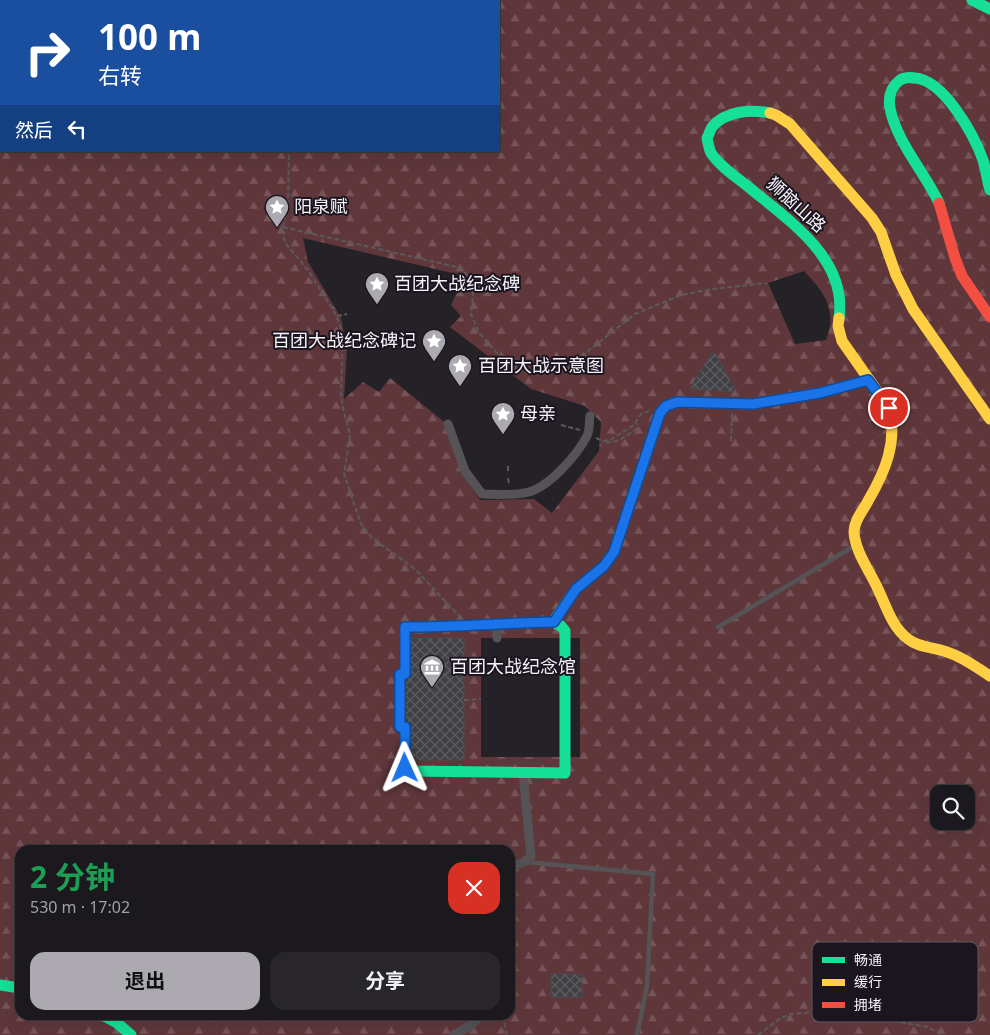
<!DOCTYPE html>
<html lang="zh">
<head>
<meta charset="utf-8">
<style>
	body { margin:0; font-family:"Noto Sans","Noto Sans SC",sans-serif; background:#28262a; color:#f1f3f6; height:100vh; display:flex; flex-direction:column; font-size:19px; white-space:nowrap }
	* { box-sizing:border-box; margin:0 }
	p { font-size:16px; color:#a0a0a4 }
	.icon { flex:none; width:28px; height:28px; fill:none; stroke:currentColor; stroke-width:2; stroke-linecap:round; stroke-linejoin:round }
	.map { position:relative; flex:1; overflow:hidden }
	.drawer { position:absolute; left:15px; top:845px; width:500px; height:175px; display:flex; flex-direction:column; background:#1b191d; border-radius:15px; box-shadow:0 5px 20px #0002,0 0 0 1px #39383b }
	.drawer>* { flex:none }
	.banner { position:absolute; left:0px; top:0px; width:500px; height:152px; box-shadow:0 5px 20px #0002,0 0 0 1px #39383b; background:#1a4fa0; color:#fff; overflow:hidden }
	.tools { position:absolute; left:930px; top:785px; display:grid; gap:10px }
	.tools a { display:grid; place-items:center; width:45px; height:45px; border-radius:10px; background:#1b191d; box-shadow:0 5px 20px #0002,0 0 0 1px #39383b; font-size:25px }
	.pin { position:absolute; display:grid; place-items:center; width:42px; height:42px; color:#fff; margin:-21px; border:2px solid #fff; border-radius:50%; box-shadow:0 1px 5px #0007 }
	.me { position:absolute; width:55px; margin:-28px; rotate:359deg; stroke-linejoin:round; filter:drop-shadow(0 0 4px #0008) }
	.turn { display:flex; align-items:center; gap:18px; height:105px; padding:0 15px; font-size:22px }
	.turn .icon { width:65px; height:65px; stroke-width:2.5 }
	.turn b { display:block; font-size:35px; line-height:42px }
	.then { display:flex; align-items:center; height:48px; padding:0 15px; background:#0003; gap:10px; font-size:19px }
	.round { display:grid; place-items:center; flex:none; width:52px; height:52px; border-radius:15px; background:#28262a }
	.overview { display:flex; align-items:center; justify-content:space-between; height:85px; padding:0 15px }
	h1 { font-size:30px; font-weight:700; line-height:38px; color:#1e9e55 }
	.button { display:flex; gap:10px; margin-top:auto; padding:10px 15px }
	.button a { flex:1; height:58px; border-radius:15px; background:#acaab0; color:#111; font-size:20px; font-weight:700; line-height:58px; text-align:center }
	.button a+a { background:#28262a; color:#f1f3f6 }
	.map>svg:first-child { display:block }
</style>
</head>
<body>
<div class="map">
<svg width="990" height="1035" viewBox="0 0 990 1035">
	<defs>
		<pattern id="forest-firs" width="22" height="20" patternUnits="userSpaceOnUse" patternTransform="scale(1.25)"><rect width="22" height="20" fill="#5f373b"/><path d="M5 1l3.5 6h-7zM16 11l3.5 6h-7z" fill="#775458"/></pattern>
		<pattern id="building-cross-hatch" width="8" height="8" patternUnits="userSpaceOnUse" patternTransform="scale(1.25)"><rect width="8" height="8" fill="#414145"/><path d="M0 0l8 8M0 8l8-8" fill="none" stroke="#5d5d61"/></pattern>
	</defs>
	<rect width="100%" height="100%" fill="#242127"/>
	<!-- forest -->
	<path fill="url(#forest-firs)" fill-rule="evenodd" d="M0,0H990V1035H0ZM1,1H499V151H1ZM303,238L465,276L451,305L461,316L450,327L531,389L585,406L601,422L599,451L552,513L534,499L480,500L461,472L448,425L390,378L379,392L363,382L344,399L347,348L341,318L308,262ZM804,271C824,292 838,310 826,340L795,344L768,283ZM481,638H580V757H481ZM939,794H966V821H939ZM20,850H510V1015H20Z"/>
	<!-- building -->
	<path fill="url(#building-cross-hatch)" stroke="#49484e" d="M712,353L716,354L735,389L733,392L692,389L691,386Z
		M409,638H464V760H408V725H401V677H409Z
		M551,974H582V997H551Z"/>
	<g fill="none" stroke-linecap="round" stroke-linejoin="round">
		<!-- path -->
		<path stroke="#5b595c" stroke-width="2" stroke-dasharray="5 2.5" stroke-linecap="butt" d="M185,0L186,1
			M283,227L288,199L289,151
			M337,316L347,314
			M561,425L580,430
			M596,438L603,441L610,440L634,425L641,414L649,411
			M731,441L732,413
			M606,442C617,444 627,435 636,429L637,423
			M508,466V472
			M508,478L509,483
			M461,618L415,569L372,538L361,524L344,474L350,435L343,408L341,395L343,338L341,328L335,313L308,270L286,244L282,233L283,227L461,268L474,283L471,314L479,333L498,354L515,367L526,373H539L563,366L584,354L635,314L681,295L712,289L767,283
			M464,700L481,699
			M503,1015L507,1035
			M758,1035L781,1018L791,1014L815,1012L895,1021L927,1027L943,1035"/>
		<!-- lane -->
		<path stroke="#555355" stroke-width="4.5" d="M718,627L856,545
			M407,770L405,768V727H400V674H405V627H458L475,624
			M527,862L653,874L647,986L637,1035"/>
		<!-- street -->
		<path stroke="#555355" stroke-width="9" d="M448,424L465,471L482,494C496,494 515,496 529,492C550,486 577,455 587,436C590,430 589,422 590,416
			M497,623V638
			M475,624L553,622
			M510,865C519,865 524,863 531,856L523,773
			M454,1035L471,1025L481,1015"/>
		<!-- fast -->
		<path stroke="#16e098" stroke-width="11" d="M972,0L990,9
			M770,113C751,109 725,111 712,127C710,130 709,135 707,138C708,143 709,149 711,153C719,165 733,175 745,184C785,218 848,257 839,318
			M939,203C925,173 896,141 890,108C888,97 891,87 900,80C905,77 909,77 915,78C944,80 974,135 983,160C986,170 987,180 990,190
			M408,771L565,773V631L561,626L553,622L576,589L604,566L614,552L644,462
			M0,985L20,988
			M102,1015L117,1023L131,1035"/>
		<!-- slow -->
		<path stroke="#ffcf43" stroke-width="11" d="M770,113L776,115L790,124L872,218L881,232L896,275L913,309L990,419
			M839,318L838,326L842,341L889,408C898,442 885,472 868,501C863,511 854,520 854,532C855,551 869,570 877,587C886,605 891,626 908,639C919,648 934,647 947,652C963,657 976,667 990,676"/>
		<!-- jam -->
		<path stroke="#f24e42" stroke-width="11" d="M939,203L955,258L962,276L990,317
			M644,462L660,413L666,406L677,402L753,404L819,393L868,380"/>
	</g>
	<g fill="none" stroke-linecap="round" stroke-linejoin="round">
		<!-- route casing -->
		<g stroke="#114b97" stroke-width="12">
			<path id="route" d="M405,768V727H400V674H405V627C455,627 504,623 554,622L576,589L604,566L614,552L660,413L666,406L677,402L753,404L820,393L868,380L889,408"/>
		</g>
		<!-- route -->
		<use href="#route" stroke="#1a73e8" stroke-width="9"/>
	</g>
	<!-- icons -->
	<defs>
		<g id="sight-pin" transform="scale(1.25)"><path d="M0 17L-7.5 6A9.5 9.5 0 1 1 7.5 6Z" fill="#acaab0" stroke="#1b151f"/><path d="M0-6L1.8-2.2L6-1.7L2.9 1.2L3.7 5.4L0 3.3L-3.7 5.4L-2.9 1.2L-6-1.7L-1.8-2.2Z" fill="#fff"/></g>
		<g id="museum-pin" transform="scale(1.25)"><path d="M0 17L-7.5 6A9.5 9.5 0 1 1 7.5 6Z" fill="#acaab0" stroke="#1b151f"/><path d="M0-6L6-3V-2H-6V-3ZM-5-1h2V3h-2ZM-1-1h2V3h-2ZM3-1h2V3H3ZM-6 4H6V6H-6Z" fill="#fff"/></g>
	</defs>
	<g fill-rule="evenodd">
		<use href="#sight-pin" x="277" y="207"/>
		<use href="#sight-pin" x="377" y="284"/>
		<use href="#sight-pin" x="434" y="341"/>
		<use href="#sight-pin" x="460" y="366"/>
		<use href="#sight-pin" x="503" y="414"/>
		<use href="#museum-pin" x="432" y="667"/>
	</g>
	<g text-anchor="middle" stroke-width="4" stroke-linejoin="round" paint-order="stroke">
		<!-- street labels -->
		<g font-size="18" fill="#f6f3fa" stroke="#1b151f">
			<text transform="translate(796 205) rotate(42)" y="6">狮脑山路</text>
		</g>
		<!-- poi labels -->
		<g font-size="18" fill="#f6f3fa" stroke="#1b151f" text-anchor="start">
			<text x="294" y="213">阳泉赋</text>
			<text x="394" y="290">百团大战纪念碑</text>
			<text x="416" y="347" text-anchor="end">百团大战纪念碑记</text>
			<text x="478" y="372">百团大战示意图</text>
			<text x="520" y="420">母亲</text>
			<text x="450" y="673">百团大战纪念馆</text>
		</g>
	</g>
	<!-- legend -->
	<rect x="812" y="942" width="166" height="80" rx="8" fill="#1b151f" stroke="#5d5861" stroke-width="1"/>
	<rect x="822" y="957" width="23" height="6" fill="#16e098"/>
	<rect x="822" y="979" width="23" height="7" fill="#ffcf43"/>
	<rect x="822" y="1002" width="23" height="6" fill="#f24e42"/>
	<g font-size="14" fill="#f6f3fa">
		<text x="854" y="965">畅通</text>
		<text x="854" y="987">缓行</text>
		<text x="854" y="1010">拥堵</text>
	</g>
</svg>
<div class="tools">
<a><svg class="icon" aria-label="search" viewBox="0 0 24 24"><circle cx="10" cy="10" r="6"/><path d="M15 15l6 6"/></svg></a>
</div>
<div class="pin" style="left:889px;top:408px;background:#d93025"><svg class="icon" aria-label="arrive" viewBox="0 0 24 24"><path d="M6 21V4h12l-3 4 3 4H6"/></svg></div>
<svg class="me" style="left:405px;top:768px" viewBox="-20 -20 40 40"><path d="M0-17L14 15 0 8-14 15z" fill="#1a73e8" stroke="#fff" stroke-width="4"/></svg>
<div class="banner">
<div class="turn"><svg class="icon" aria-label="right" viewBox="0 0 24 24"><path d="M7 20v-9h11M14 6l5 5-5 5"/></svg><div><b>100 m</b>右转</div></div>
<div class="then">然后<svg class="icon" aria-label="left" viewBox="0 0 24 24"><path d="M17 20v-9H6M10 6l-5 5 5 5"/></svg></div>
</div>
<section class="drawer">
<div class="overview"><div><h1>2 分钟</h1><p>530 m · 17:02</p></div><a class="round" style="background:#d93025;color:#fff"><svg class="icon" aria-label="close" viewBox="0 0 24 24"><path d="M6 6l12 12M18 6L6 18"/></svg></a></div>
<div class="button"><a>退出</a><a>分享</a></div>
</section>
</div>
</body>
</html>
